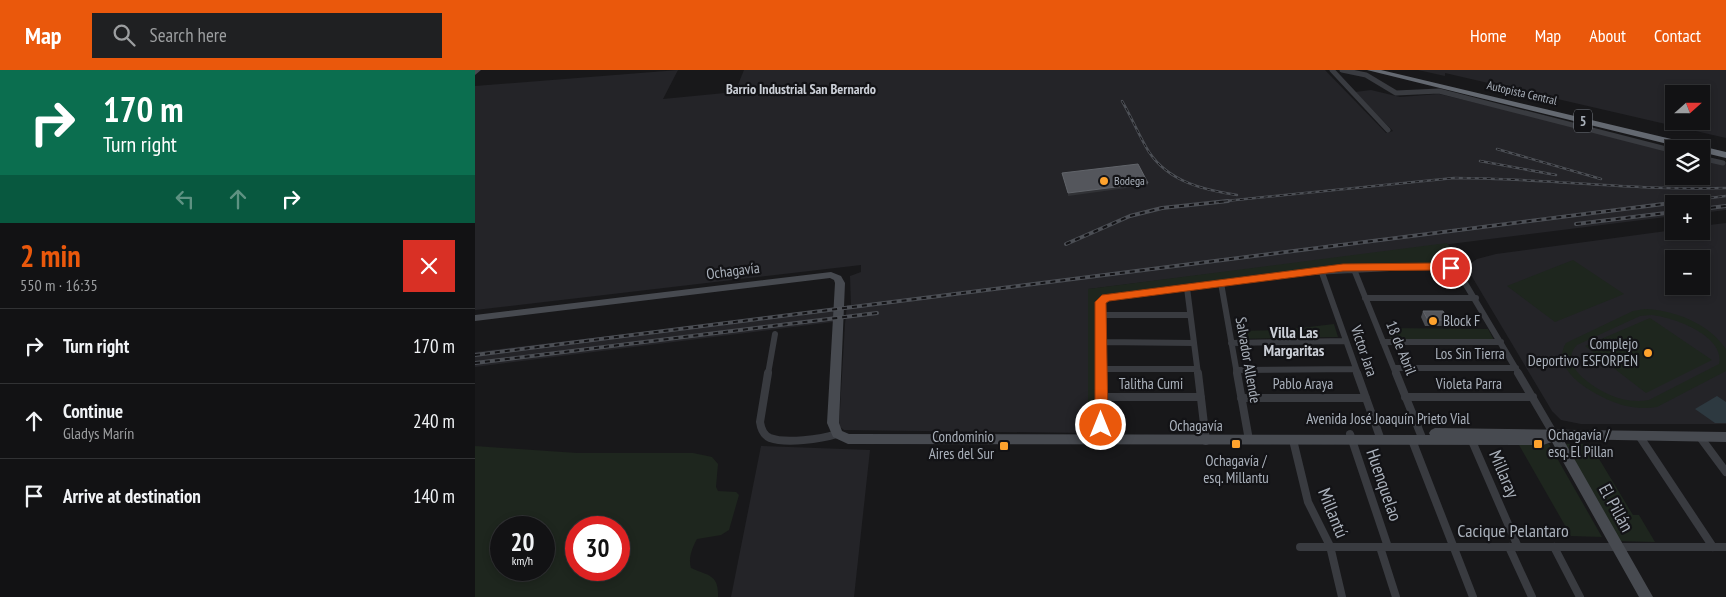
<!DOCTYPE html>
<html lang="en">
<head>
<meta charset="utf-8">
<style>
	body { margin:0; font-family:"PT Sans Narrow",sans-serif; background:#1f2022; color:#f1f3f6; height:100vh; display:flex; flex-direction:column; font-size:19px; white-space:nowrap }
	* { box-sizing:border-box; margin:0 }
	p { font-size:16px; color:#9c9ea0 }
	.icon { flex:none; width:28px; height:28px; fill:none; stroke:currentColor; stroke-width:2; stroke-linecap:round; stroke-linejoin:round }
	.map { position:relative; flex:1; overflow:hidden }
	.drawer { display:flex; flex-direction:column; background:#121214; width:475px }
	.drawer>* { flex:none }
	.top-card { background:#0b6e4f; color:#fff; overflow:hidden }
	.needle { width:32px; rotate:69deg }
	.buttons { position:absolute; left:1190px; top:15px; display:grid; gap:10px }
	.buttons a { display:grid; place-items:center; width:45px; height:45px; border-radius:0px; background:#121214; box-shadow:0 2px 8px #0003,0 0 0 1px #313234; font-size:25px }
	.speed { position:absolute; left:15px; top:446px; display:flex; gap:10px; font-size:25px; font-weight:700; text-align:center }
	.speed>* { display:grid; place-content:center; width:65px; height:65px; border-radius:50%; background:#121214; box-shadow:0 2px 8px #0003,0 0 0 1px #313234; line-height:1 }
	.speed small { font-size:12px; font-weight:400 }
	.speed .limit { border:8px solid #d22; background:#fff; color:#111 }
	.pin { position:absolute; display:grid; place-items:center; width:42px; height:42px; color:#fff; margin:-21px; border:2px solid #fff; border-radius:50%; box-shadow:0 1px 5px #0007 }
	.me { position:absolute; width:55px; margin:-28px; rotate:0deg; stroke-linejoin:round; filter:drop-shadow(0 0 4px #0008) }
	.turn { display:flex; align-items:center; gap:18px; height:105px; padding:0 20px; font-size:22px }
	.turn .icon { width:65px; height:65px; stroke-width:2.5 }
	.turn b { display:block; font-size:35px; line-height:42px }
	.lanes { display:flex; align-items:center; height:48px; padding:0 20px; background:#0003; justify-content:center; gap:25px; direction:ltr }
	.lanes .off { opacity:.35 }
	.round { display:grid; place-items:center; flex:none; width:52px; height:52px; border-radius:0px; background:#1f2022 }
	.head { display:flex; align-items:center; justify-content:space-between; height:85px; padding:0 20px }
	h1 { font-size:30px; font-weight:800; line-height:38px; color:#ea580c }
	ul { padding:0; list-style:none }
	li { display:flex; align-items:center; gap:15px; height:75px; padding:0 20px; border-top:1px solid #313234 }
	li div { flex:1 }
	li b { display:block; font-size:19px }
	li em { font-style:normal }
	header { display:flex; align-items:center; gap:30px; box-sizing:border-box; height:70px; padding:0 25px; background:#ea580c; color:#fff }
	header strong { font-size:24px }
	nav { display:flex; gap:28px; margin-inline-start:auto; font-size:18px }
	.search { width:350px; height:45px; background:#1f2022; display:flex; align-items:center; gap:12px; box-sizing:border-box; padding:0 18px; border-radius:0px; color:#9c9ea0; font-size:19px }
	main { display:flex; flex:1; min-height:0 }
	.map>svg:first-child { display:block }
</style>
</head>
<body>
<header>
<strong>Map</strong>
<div class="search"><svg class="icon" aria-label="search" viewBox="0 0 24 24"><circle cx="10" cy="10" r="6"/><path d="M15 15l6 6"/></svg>Search here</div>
<nav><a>Home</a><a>Map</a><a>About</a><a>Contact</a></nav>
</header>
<main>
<section class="drawer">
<div class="top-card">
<div class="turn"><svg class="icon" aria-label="right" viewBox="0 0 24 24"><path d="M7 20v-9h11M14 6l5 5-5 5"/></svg><div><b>170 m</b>Turn right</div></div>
<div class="lanes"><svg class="icon off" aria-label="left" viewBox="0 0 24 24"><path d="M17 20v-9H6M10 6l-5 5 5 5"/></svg><svg class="icon off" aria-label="ahead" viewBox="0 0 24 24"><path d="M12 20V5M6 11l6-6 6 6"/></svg><svg class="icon" aria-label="right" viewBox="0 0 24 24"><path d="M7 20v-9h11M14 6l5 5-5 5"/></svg></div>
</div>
<div class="head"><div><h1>2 min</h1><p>550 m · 16:35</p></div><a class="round" style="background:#d93025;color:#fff"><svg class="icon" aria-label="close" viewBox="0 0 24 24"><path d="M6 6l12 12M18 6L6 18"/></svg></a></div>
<ul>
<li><svg class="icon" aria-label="right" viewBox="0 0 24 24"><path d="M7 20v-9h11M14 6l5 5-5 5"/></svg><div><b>Turn right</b></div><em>170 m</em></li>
<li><svg class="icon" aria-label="ahead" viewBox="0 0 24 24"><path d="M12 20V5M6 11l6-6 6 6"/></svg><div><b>Continue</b><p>Gladys Marín</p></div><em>240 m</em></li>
<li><svg class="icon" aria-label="arrive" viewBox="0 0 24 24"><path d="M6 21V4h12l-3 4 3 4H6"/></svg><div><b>Arrive at destination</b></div><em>140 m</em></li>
</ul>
</section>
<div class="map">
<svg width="1251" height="527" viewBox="0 0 1251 527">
	<rect width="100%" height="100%" fill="#18181a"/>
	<!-- built -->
	<path fill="#242428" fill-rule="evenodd" d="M203,0L188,29L260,22L269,0H850L911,63L918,61L880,22L896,20L925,27L964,24L1199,80V106H1226V86L1251,92V140L1226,143V134H1199V146L614,219L613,363L369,360L364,356L370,254L372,235H376L375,206L386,202V195L0,240V16Z
		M943,0H1251V68L970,3V6ZM1199,24H1226V51H1199Z
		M1251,153V354H1106L1086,350L1077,341L996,205L994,198L995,194L1002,189L1021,184L1199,160L1226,161V156ZM1199,189H1226V216H1199Z
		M360,239L358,252L0,297V282Z
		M286,376L395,380L379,527H256Z"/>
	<!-- green -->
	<path fill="#1e261e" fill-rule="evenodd" d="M972,173L989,194L860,197L653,223C640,223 629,221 623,235L624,363H613V219Z
		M1098,190L1149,224L1080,252L1032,216Z
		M1170,239C1200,240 1234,254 1251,279V301L1182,337C1171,339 1161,338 1151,336C1129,331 1072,303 1091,273L1158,241ZM1175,245C1195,246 1251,265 1244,294L1174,330C1164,332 1153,331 1143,328C1126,323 1080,297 1102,275L1165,246Z
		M1175,248L1237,290L1171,323L1110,276Z
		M859,254L863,267L762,269L761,261L809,260Z
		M911,258L1013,259L1019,270H916Z
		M1074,374L1127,467L1096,466L1044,375Z
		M1087,374H1115L1158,445H1164L1180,472L1142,471Z
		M0,376L102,383H218L237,387L243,394L241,417L243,421L261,422L264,425L254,460L246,465L222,469C217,478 213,488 216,498C233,506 244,504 243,527H0ZM26,458H69V500H26ZM101,458H144V500H101Z"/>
	<!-- water -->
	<path fill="#2d3940" d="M1242,326L1251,332V353H1240L1220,339Z"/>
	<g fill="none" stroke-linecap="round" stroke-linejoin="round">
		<!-- street-far2 -->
		<path stroke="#393b40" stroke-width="5" d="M857,0L913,60
			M867,0L891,5L921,23L964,21L1199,81
			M1226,88L1248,93"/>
		<!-- street-far1 -->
		<path stroke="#393b40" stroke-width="6" d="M878,197L921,304
			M846,200L883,304
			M746,213L762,304
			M712,218L723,304
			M890,228H1001
			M626,245H715
			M626,272L719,273
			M908,272H1026
			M756,273L871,271
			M919,298H1041
			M626,299H722
			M761,300L881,299
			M293,304L300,264
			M626,304V232L636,227L821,203L952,196L972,198L984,203L1044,304"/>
		<!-- street -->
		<path stroke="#393b40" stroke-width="8" d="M293,303L285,352C286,359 288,365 295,368C311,374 346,369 362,364
			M626,303V355L628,371
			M723,303L731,371
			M762,303L774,370
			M882,303L906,370
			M921,303L948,370
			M1043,303L1080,366
			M626,327H726
			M930,327H1058
			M766,328H891
			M875,364L913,477
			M1165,367L1238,477
			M1225,367L1251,402
			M818,370L833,432L855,476L867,527
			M937,370L998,527
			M997,371L1043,477
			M825,477H1251
			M905,477L921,527
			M1034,477L1057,527
			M1079,477L1105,527"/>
		<!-- secondary -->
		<path fill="#474a50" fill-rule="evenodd" d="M0,0H6L0,5Z
			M356,202L366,206L370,213L364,353L367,361L374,364L955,365L954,363L956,360L960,358L1251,362V372L1088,369L1178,527H1164L1077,372L1068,375L373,374L358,367L352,353L360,213L359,210L355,208L0,251V245Z"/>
		<!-- highway -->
		<path fill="#646971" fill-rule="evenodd" d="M892,0H906L1251,82V88L1226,82V79H1213Z"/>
		<!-- rail-far1 casing -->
		<g stroke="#4c4f55" stroke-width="2.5">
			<path id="rail-far1" d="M647,31C657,48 664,66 674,82C694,112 729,120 762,125
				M1022,79L1126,109
				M1005,91L1081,105
				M741,132L979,108C1070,108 1160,121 1251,118
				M1203,132L1251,126"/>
		</g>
		<!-- rail casing -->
		<g stroke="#4c4f55" stroke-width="4">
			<path id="rail" d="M1226,139L1251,136
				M1101,154L1199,142
				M591,174L655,146L687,138L753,131
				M0,285L1212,131
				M0,293L402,243"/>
		</g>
		<!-- rail-far1 -->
		<use href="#rail-far1" stroke="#131316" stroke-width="1" stroke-dasharray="4" stroke-linecap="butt"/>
		<!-- rail -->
		<use href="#rail" stroke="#131316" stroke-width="2" stroke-dasharray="5" stroke-linecap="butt"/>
	</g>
	<!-- wall -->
	<path fill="#494b50" d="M948,241L973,250L970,256H950L946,247Z"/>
	<!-- shaded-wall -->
	<path fill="#313236" d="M673,113V115L593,126V123Z"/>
	<!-- building -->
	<path fill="#54565c" stroke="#61646a" d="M663,94L673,113L593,123L587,103Z
		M948,241H968L973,250H953Z"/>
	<!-- route -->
	<path fill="#ea580c" stroke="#983908" d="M964,193L980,196L981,198L976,202L964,200L868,201L634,231L631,233L633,355L631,359L626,360L622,359L620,355V232L627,225L868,194Z"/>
	<!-- markers -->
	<g fill="#fea22d" stroke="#131316" stroke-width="2">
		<circle cx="629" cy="111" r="5"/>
		<circle cx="958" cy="251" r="5"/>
		<circle cx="1173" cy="283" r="5"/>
		<rect x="756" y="369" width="10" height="10" rx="2.5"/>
		<rect x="1058" y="369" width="10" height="10" rx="2.5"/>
		<rect x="524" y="371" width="10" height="10" rx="2.5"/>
	</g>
	<g text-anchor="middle" stroke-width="4.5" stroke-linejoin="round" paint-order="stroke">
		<!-- far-street labels -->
		<g font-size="12" fill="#aab1bb" stroke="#131316">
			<text transform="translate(1047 23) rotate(13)" y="4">Autopista Central</text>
		</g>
		<!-- far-poi labels -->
		<g font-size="12" fill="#aab1bb" stroke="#131316" text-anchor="start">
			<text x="639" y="115">Bodega</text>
		</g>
		<!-- far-neighbourhood labels -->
		<g font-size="14" font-weight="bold" fill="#cbcfd7" stroke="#131316">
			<text x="326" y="24">Barrio Industrial San Bernardo</text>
		</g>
		<!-- shield labels -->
		<rect fill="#131316" stroke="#7d828a" stroke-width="1" x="1099" y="39.5" width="18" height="23" rx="4"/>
		<g font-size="14" font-weight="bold" fill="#aab1bb">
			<text x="1108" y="56">5</text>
		</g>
		<!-- street labels -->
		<g font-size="15" fill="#aab1bb" stroke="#131316">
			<text transform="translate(258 201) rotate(-7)" y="5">Ochagavía</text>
			<text transform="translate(926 278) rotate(68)" y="5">18 de Abril</text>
			<text transform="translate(889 281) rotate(71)" y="5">Víctor Jara</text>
			<text x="995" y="289">Los Sin Tierra</text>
			<text transform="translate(773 290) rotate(80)" y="5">Salvador Allende</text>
			<text x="676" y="319">Talitha Cumi</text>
			<text x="828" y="319">Pablo Araya</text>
			<text x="994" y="319">Violeta Parra</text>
			<text x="913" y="354">Avenida José Joaquín Prieto Vial</text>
			<text x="721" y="361">Ochagavía</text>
		</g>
		<!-- poi labels -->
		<g font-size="15" fill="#aab1bb" stroke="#131316" text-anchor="start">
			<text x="968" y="256">Block F</text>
			<text x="1163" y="279" text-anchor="end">Complejo<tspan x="1163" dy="17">Deportivo ESFORPEN</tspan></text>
			<text x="1073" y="370">Ochagavía /<tspan x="1073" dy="17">esq. El Pillan</tspan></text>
			<text x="519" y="372" text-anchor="end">Condominio<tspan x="519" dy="17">Aires del Sur</tspan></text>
			<text x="761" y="396" text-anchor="middle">Ochagavía /<tspan x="761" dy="17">esq. Millantu</tspan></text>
		</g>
		<!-- neighbourhood labels -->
		<g font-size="16" font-weight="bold" fill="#cbcfd7" stroke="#131316">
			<text x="819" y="268">Villa Las<tspan x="819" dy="18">Margaritas</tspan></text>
		</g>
		<!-- near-street labels -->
		<g font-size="18" fill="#aab1bb" stroke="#131316">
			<text transform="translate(1029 404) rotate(67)" y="6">Millaray</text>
			<text transform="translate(909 415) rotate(71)" y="6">Huenquelao</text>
			<text transform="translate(1141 438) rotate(61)" y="6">El Pillán</text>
			<text transform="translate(858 443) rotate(68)" y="6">Millantú</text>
			<text x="1038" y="467">Cacique Pelantaro</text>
		</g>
	</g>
</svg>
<div class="buttons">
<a><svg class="needle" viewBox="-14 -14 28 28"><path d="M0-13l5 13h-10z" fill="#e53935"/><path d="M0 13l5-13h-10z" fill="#9c9ea0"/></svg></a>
<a><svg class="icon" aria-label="layers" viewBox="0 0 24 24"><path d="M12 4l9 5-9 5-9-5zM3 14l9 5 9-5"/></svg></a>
<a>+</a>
<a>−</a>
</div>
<div class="speed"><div>20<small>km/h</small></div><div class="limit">30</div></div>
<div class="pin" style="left:976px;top:198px;background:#d93025"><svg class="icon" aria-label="arrive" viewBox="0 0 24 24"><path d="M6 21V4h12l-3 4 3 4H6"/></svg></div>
<svg class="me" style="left:626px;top:355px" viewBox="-20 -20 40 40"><circle r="17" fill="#ea580c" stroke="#fff" stroke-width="3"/><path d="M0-11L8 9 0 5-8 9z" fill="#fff"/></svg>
</div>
</main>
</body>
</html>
